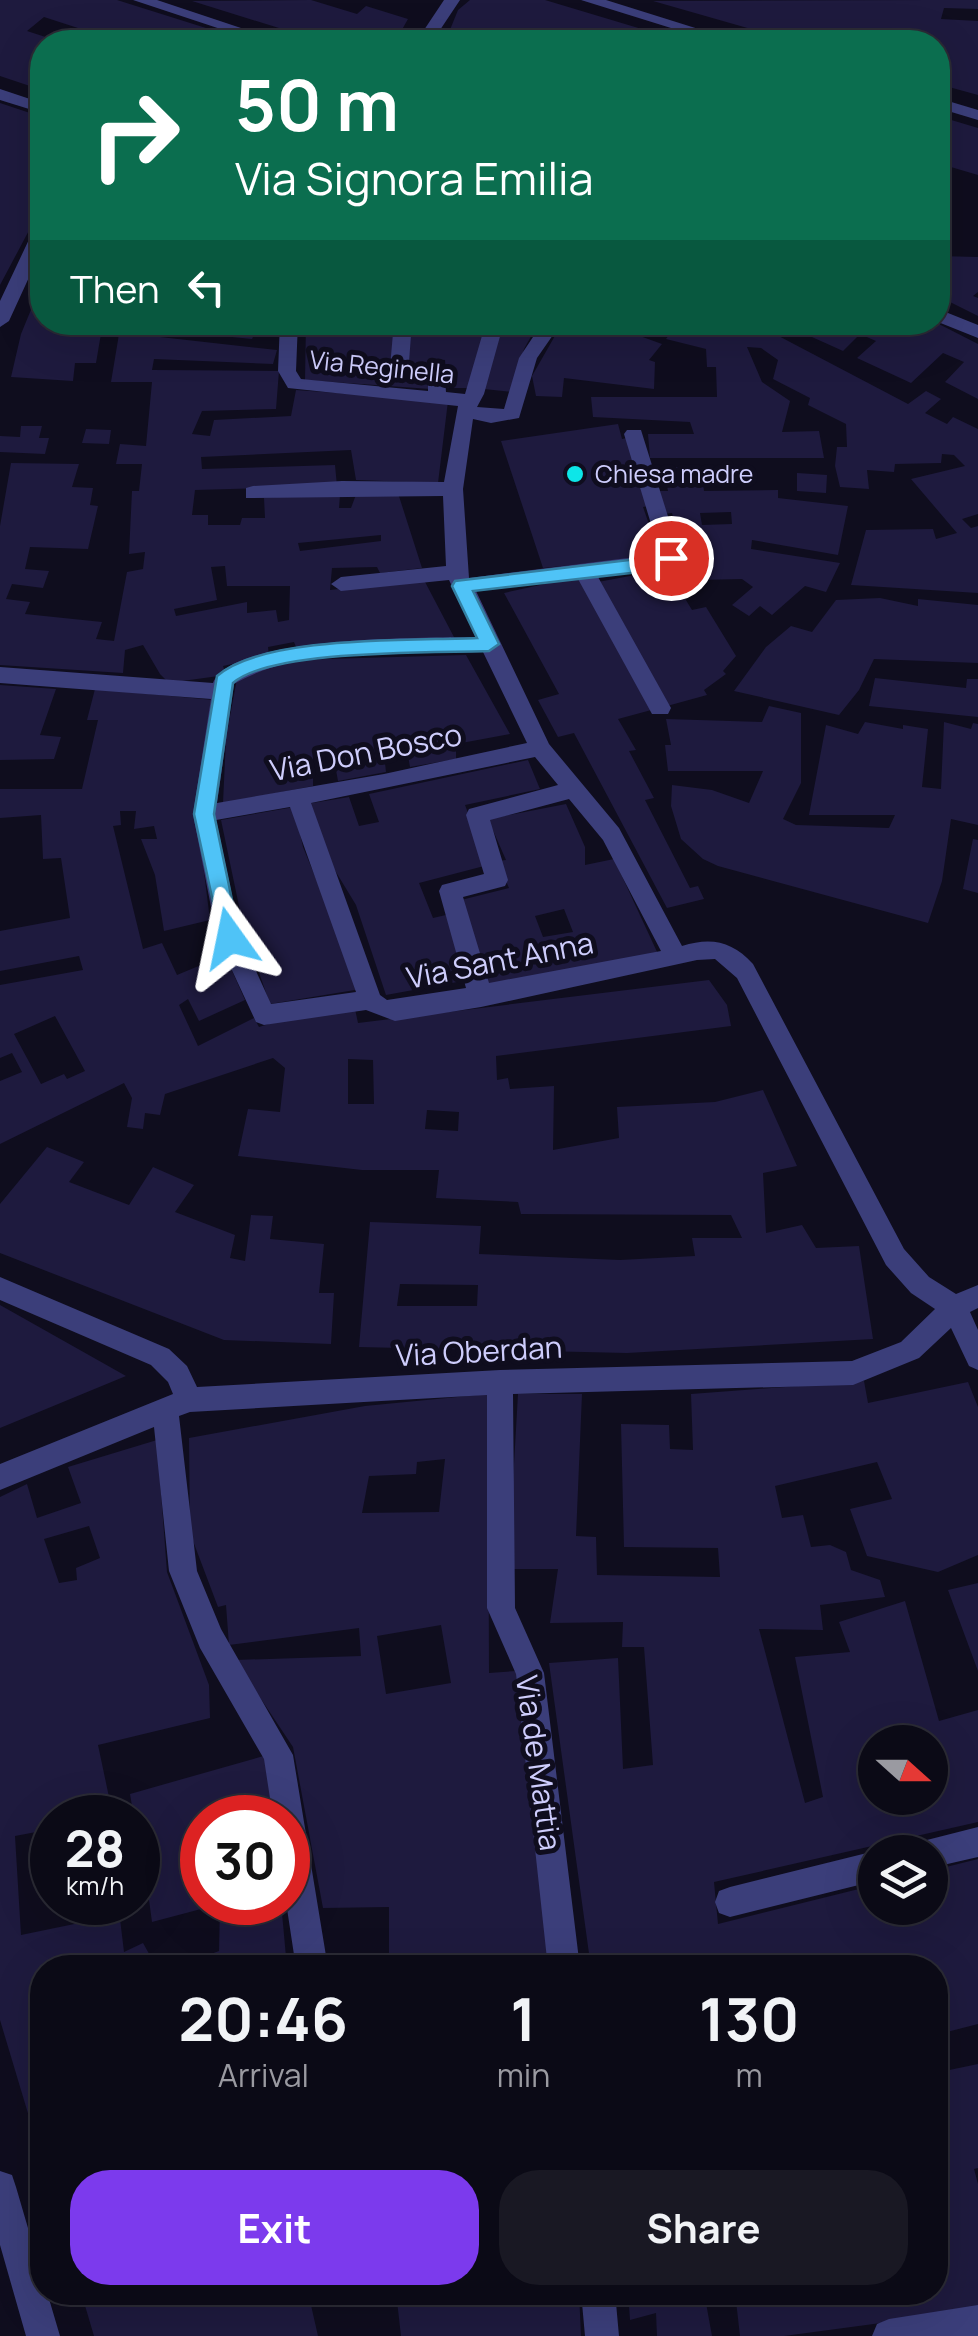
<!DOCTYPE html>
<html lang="en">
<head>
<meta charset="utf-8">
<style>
	body { margin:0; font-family:Manrope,sans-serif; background:#191823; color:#f1f3f6; height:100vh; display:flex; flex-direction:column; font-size:38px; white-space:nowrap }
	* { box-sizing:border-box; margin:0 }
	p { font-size:32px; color:#9a9aa1 }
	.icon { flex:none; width:55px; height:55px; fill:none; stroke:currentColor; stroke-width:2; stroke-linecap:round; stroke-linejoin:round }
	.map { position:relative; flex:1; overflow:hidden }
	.sheet { position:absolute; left:30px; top:1955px; width:918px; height:350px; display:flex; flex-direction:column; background:#0b0a16; border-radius:40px; box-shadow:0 10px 40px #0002,0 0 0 2px #2b2b35 }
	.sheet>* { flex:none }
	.top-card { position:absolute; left:30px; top:30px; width:920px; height:305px; border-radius:40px; box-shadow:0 10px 40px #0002,0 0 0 2px #2b2b35; background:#0b6e4f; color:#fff; overflow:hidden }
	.needle { width:65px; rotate:111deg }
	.buttons { position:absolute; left:858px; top:1725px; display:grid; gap:20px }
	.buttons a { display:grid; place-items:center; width:90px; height:90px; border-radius:50%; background:#0b0a16; box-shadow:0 10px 40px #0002,0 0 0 2px #2b2b35; font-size:50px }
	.speed { position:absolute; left:30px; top:1795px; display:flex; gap:20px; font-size:50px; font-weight:700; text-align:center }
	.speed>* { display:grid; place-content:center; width:130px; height:130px; border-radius:50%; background:#0b0a16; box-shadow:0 10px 40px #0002,0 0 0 2px #2b2b35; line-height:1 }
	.speed small { font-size:25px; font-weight:400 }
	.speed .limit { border:15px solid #d22; background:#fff; color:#111 }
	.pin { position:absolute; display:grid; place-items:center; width:85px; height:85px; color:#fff; margin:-42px; border:5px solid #fff; border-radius:50%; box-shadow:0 2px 10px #0007 }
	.me { position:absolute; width:110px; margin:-55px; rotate:348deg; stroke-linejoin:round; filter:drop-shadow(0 0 8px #0008) }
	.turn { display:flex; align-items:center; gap:35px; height:210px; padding:0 40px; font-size:45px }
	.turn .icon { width:130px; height:130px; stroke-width:2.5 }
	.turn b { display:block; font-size:70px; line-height:85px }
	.then { display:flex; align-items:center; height:95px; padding:0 40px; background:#0003; gap:20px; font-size:38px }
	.eta { display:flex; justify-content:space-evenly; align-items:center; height:170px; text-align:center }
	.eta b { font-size:60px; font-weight:700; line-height:70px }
	.button { display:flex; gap:20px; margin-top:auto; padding:20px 40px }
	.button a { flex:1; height:115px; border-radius:40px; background:#7c3aed; color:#fff; font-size:40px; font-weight:700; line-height:115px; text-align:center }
	.button a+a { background:#191823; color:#f1f3f6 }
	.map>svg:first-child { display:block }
</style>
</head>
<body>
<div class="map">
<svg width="978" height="2336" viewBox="0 0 978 2336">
	<rect width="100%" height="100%" fill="#0f0d1e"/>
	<!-- building -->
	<path fill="#1e1a3e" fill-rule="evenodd" d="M0,0H117L206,28L190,42H65L81,29L44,17L27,31L61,42H42V90L0,76Z
		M311,0L357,14L366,6L408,19L395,42H324L192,1Z
		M470,0H545L685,42H445L458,10Z
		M933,0H978V9L944,8L941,19L978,21V95L938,84V42H796L653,1Z
		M0,103L42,117V206L0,285Z
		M938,116L978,128V175L944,165L952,155L938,151Z
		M938,256L978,257V292L973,296L978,298V316L938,296Z
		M42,283V322H103L96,363H75L73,381L11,377L21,334Z
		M121,322H260L252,339L143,328L142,335L277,350L273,364L154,359L152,370L279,371L276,409L202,411L192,434L210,436L214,420L291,416L296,390L448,401L438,483L356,480L351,450L201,457L202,469L335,465L337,486L195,490L192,515H208V525H240L242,518H265L264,498L332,493L340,495L339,508H351L357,492L397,490L422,568L380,573L377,567L332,568L330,590L424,580L455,639L296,647L294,642L268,647L269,656L223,666L226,675L175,682L167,681L160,674L143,645L125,650L123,673L0,665V526L11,463L79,464L72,487L93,488L90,505L98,506L88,549L30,547L25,569L49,571L43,588L12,584L6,599L30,602L25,614L102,622L96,639L114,641L127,572L143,569L145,552L129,554L132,491H139L142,464H116L120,444L146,446L152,382H111ZM381,535V541L300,551L298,543ZM225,566L227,586H290L289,620L278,622L276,610L247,613V602L176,616L174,609L217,600L211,567Z
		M306,322H388L389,333H396L391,371L430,374V389L305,380Z
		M416,322H488L472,388H447L445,360L431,359V367L408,364L409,332L417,331Z
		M505,322H539L524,349L512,392L484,389L498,333Z
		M590,322H601L662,344L649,360L655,362L654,389L564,378L562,397L536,396L532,376L560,327L579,333Z
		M655,322H791L771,332L908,404L926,391L941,399L925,413L947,424L953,417L978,429V514L962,519L971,528L978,526V593L851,585L866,530L933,529L936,539L957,533L911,479L965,466L954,455L942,454L941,463L895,464L894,472L867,470L869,489L840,487L835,466L837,447H847L846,424L808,405L810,398L773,379L778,360L761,348L747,347L762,382L790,401L782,432L819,431L824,458H650L648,434H694L690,422L593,417L591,397H717L716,367H707L706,349L666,339L673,330Z
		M809,322H935L978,344V399L945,382L964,362L943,353L911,383L857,358L876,341L860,334L843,351L812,337L822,329Z
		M618,424L622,439L627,438L648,506L643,507L660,556L543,568L501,441Z
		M21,426H42L39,438H49L45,454L0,452V436L20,437Z
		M86,429L111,430L109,444L82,443Z
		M663,467H701L704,491L778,490V498L848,506L838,555L752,540L751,549L840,563L826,592L805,586L772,615L760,606L749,616L732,605L753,587L742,579L697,580L685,532L677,533L672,513L664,514L660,491H668ZM731,512L732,524L702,525L700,513Z
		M797,473L827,475L826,493L797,491Z
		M667,569L692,610L706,607L736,656L723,671L726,674L704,690L707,695L667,706L598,582Z
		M581,576L655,709L618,719L636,750L629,751L654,798L645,800L690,888L698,886L704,899L667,908L574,733L558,737L538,700L559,694L504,593Z
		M880,598L918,606V599L978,605V663L874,659L859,690L839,715L734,691L766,647L791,626L812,632L836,600Z
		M466,655L510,734L456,744V759L410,767L406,745H383L386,772L338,781L332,748L313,747V786L223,803L226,738L238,673L291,660Z
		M875,678L966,688L967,679H978V717L869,706Z
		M0,685L56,689L40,735L61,737L54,759L0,760Z
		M95,689L214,700L198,824L210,920L164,931L155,875L141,839H157L154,826L134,829L136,811H120L121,825L113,826L143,949L162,943L177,975L225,955L245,1000L199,1021L188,999L179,1005L198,1046L254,1018L259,1027L299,1015L355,1009L358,1023L709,980L727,1005L731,1026L496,1056L497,1080L508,1078L510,1089L554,1086L553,1150L619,1138L617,1107L715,1102L763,1090L797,1166L763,1173L766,1233L802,1225L816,1248L859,1246L873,1339L627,1353L359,1347L370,1222L481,1226L479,1254L620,1260L695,1256L692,1238H742L731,1215L521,1214L518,1202L436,1198L439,1170H362L238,1156L248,1109L280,1112L285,1068L273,1058L165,1094L160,1115L145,1113L143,1129L127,1127L132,1098L124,1083L0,1144V1081L22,1072L12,1053L0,1058V985L83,970L79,956L0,971V931L70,918L61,858L43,859L41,815L0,818V789H82L98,720H87ZM55,1016L85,1071L67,1079L64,1074L41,1084L14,1034ZM348,1059L373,1060L374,1104H348ZM427,1110L459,1112L458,1131L425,1129ZM400,1284L478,1285L477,1306H397Z
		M769,706L801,713V783L783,819L796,825L889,828L895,815H809L826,725L858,734L865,722L903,729V725L928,729L922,787L941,789L944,722L971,729L973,723L978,724V825L951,819L942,881L928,923L718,866L703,859L681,839L671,806L672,785L712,790L749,803L763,771H668L665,745H671L666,719L762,722Z
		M528,760L540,789L465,805L488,865L419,883L433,918L446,915L468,980L386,995L356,905L322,849L306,804L349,797L359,826L379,822L369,794Z
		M566,804L585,847V865L614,859L658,954L487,986L457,901L509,888L497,861L506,860L488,819ZM564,909L573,932L543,937L535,916Z
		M294,807L303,847L361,989L270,1004L244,930L221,820Z
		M973,839L978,840V893L963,889Z
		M47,1147L84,1162L69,1182L129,1205L153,1167L194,1185L175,1212L235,1235L230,1258L245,1261L251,1215L273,1216L270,1239L324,1244L319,1293H334L331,1344L224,1340L0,1253V1204Z
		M0,1305L126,1376L0,1428Z
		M864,1381L868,1403L968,1382L978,1407V1555L938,1572L867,1556L850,1509L892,1499L877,1462L775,1486L782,1518L803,1515L811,1547L830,1545L846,1552L851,1570L880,1580L885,1597L820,1605L823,1630L759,1629L805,1803L823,1797L795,1657L850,1652L839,1622L905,1601L939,1721L978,1710V1822L714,1882L718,1924L875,1885V1908H930V1871L978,1859V2024L935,2035V1968H591L549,1663L618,1658L623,1769L653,1765L644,1647H622L623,1622L550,1623L558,1569H508L518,1394H582L576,1536L596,1537L597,1575L720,1577L718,1548L624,1547L621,1424L669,1425L670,1449L693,1450L691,1394ZM875,1742H930V1798H875Z
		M488,1394L489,1673L516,1671L549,1968H389V1907L323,1908L293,1747L235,1660L361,1656L359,1628L229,1645L226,1605L218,1607L190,1533L189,1438L365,1406ZM445,1459L439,1512L362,1513L369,1476L416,1474L417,1462ZM441,1625L451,1683L386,1694L377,1636Z
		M157,1440L167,1572L209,1685L210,1718L98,1745L113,1816L52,1818V1829L15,1836L21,1935L84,1922L81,1902H118L124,1952L143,1943L157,1968H42V2160L0,2020V1497L27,1484L37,1518L81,1503L68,1467ZM89,1526L100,1558L76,1568L77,1580L59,1583L44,1539Z
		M978,1583V1671L948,1590Z
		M267,1755L273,1818H202V1902H281L287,1968H174L219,1951L220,1904L152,1922L138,1818H134L130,1794Z
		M978,2064V2168L974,2169L978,2184V2310L784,2336H740L735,2292H935V2073Z
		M81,2292H308L318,2336H94Z
		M396,2292H579L581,2336H401Z
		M628,2292H704L712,2336H657L656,2313L630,2320Z"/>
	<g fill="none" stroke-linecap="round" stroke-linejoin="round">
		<!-- minor -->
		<path fill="#3b3e7a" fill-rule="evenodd" d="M133,0H157L283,42H260Z
			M444,0H460L432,42H416Z
			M581,0H606L740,42H716Z
			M0,89L42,103V113L0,100Z
			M938,98L978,110V120L938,108Z
			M42,226V249L9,321L0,327V301L33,231Z
			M938,309L978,325V338L938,322Z
			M280,322H298L296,371L301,379L428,391V376L399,373L390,367L394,322H412L409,362L444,367L446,392L465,394L486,322H504L484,394L477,407L504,409L519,358L543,322H562L537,358L519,418L491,423L473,419L463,489L469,578L660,554L624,434L627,430H641L681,558L678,563L657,570L598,577L671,708L668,714H652L578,579L476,591L549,744L619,828L682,946C711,937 732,941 753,964L904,1249L929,1277L956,1294L978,1285V1308L970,1312L978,1330V1370L969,1366L951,1328L919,1358L853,1385L513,1394L515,1608L544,1673L580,1968H548L516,1674L487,1608V1395L190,1412L179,1416L197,1571L221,1629L293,1755L328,1968H296L286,1902L288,1818H273L264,1759L200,1648L169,1571L154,1427L0,1490V1464L173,1394L168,1382L151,1365L0,1300V1277L169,1349L187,1366L197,1387L500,1370L852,1361L901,1342L935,1309L911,1293L886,1265L737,978L715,959L697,960L481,1007L395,1021L366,1010L264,1025L256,1022L217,938L193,814L211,699L0,683V667L213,683C231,635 429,638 477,637L449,580L341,591L331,584L341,577L446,566L443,496L246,498V488L253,486L342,481L444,482L458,406L288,388L278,371ZM483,652L527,743L384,774L217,803L234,684C305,643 404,654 483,652ZM535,757L558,785L469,809L466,815L484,874L442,885L439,891L466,988L387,1000L380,995L311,803ZM569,799L603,840L661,951L489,983L463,897L505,886L508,880L490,820ZM290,807L356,992L271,1004L241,938L216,820Z
			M978,1827V1857L930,1868V1852H915L919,1842Z
			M875,1851L879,1852H875V1881L730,1917L719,1913L715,1902L719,1891L730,1887Z
			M0,2171L12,2175L16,2187L42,2276V2292H47L60,2336H26L0,2245Z
			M581,2292H615L619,2336H585Z
			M978,2305V2336H872L877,2324L889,2319Z"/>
	</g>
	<!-- route -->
	<path fill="#4fc3f7" stroke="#337fa1" stroke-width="2.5" d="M671,551L678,553V562L657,570L473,591L499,644L489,651C432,653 272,649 233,683L214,814L240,938L230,947L222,944L194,814L217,676C264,635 413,641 477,638L452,586L455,581L654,557Z"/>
	<!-- markers -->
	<circle fill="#0de6e8" stroke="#0f0d1e" stroke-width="4" cx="575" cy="474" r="10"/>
	<g text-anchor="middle" stroke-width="10" stroke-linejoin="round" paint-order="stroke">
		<!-- far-street labels -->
		<g font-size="25" fill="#cecdfc" stroke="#0f0d1e">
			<text transform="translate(382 367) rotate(6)" y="9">Via Reginella</text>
		</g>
		<!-- far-poi labels -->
		<g font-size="25" fill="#cecdfc" stroke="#0f0d1e" text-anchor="start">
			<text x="595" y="483">Chiesa madre</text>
		</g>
		<!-- street labels -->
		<g font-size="30" fill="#cecdfc" stroke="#0f0d1e">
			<text transform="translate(366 753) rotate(-11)" y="10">Via Don Bosco</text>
			<text transform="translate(500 961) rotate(-11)" y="10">Via Sant Anna</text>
			<text transform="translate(479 1352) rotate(-3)" y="10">Via Oberdan</text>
			<text transform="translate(538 1763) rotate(82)" y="10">Via de Mattia</text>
		</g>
	</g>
</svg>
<div class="buttons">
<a><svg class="needle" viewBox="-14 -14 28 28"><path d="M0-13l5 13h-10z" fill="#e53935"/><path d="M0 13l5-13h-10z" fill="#9a9aa1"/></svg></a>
<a><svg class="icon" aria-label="layers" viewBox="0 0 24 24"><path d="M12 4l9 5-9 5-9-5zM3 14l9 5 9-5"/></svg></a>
</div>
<div class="speed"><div>28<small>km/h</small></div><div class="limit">30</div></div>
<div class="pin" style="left:671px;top:558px;background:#d93025"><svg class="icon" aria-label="arrive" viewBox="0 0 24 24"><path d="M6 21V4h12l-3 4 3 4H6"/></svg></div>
<svg class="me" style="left:230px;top:938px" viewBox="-20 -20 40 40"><path d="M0-17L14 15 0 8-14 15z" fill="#4fc3f7" stroke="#fff" stroke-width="4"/></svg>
<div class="top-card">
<div class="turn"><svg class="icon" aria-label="right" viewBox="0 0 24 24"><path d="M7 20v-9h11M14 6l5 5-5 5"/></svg><div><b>50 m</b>Via Signora Emilia</div></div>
<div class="then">Then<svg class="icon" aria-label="left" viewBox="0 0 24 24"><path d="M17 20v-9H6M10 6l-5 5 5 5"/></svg></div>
</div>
<section class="sheet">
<div class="eta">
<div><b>20:46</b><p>Arrival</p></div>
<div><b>1</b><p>min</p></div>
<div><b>130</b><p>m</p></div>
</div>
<div class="button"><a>Exit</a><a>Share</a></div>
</section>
</div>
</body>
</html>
